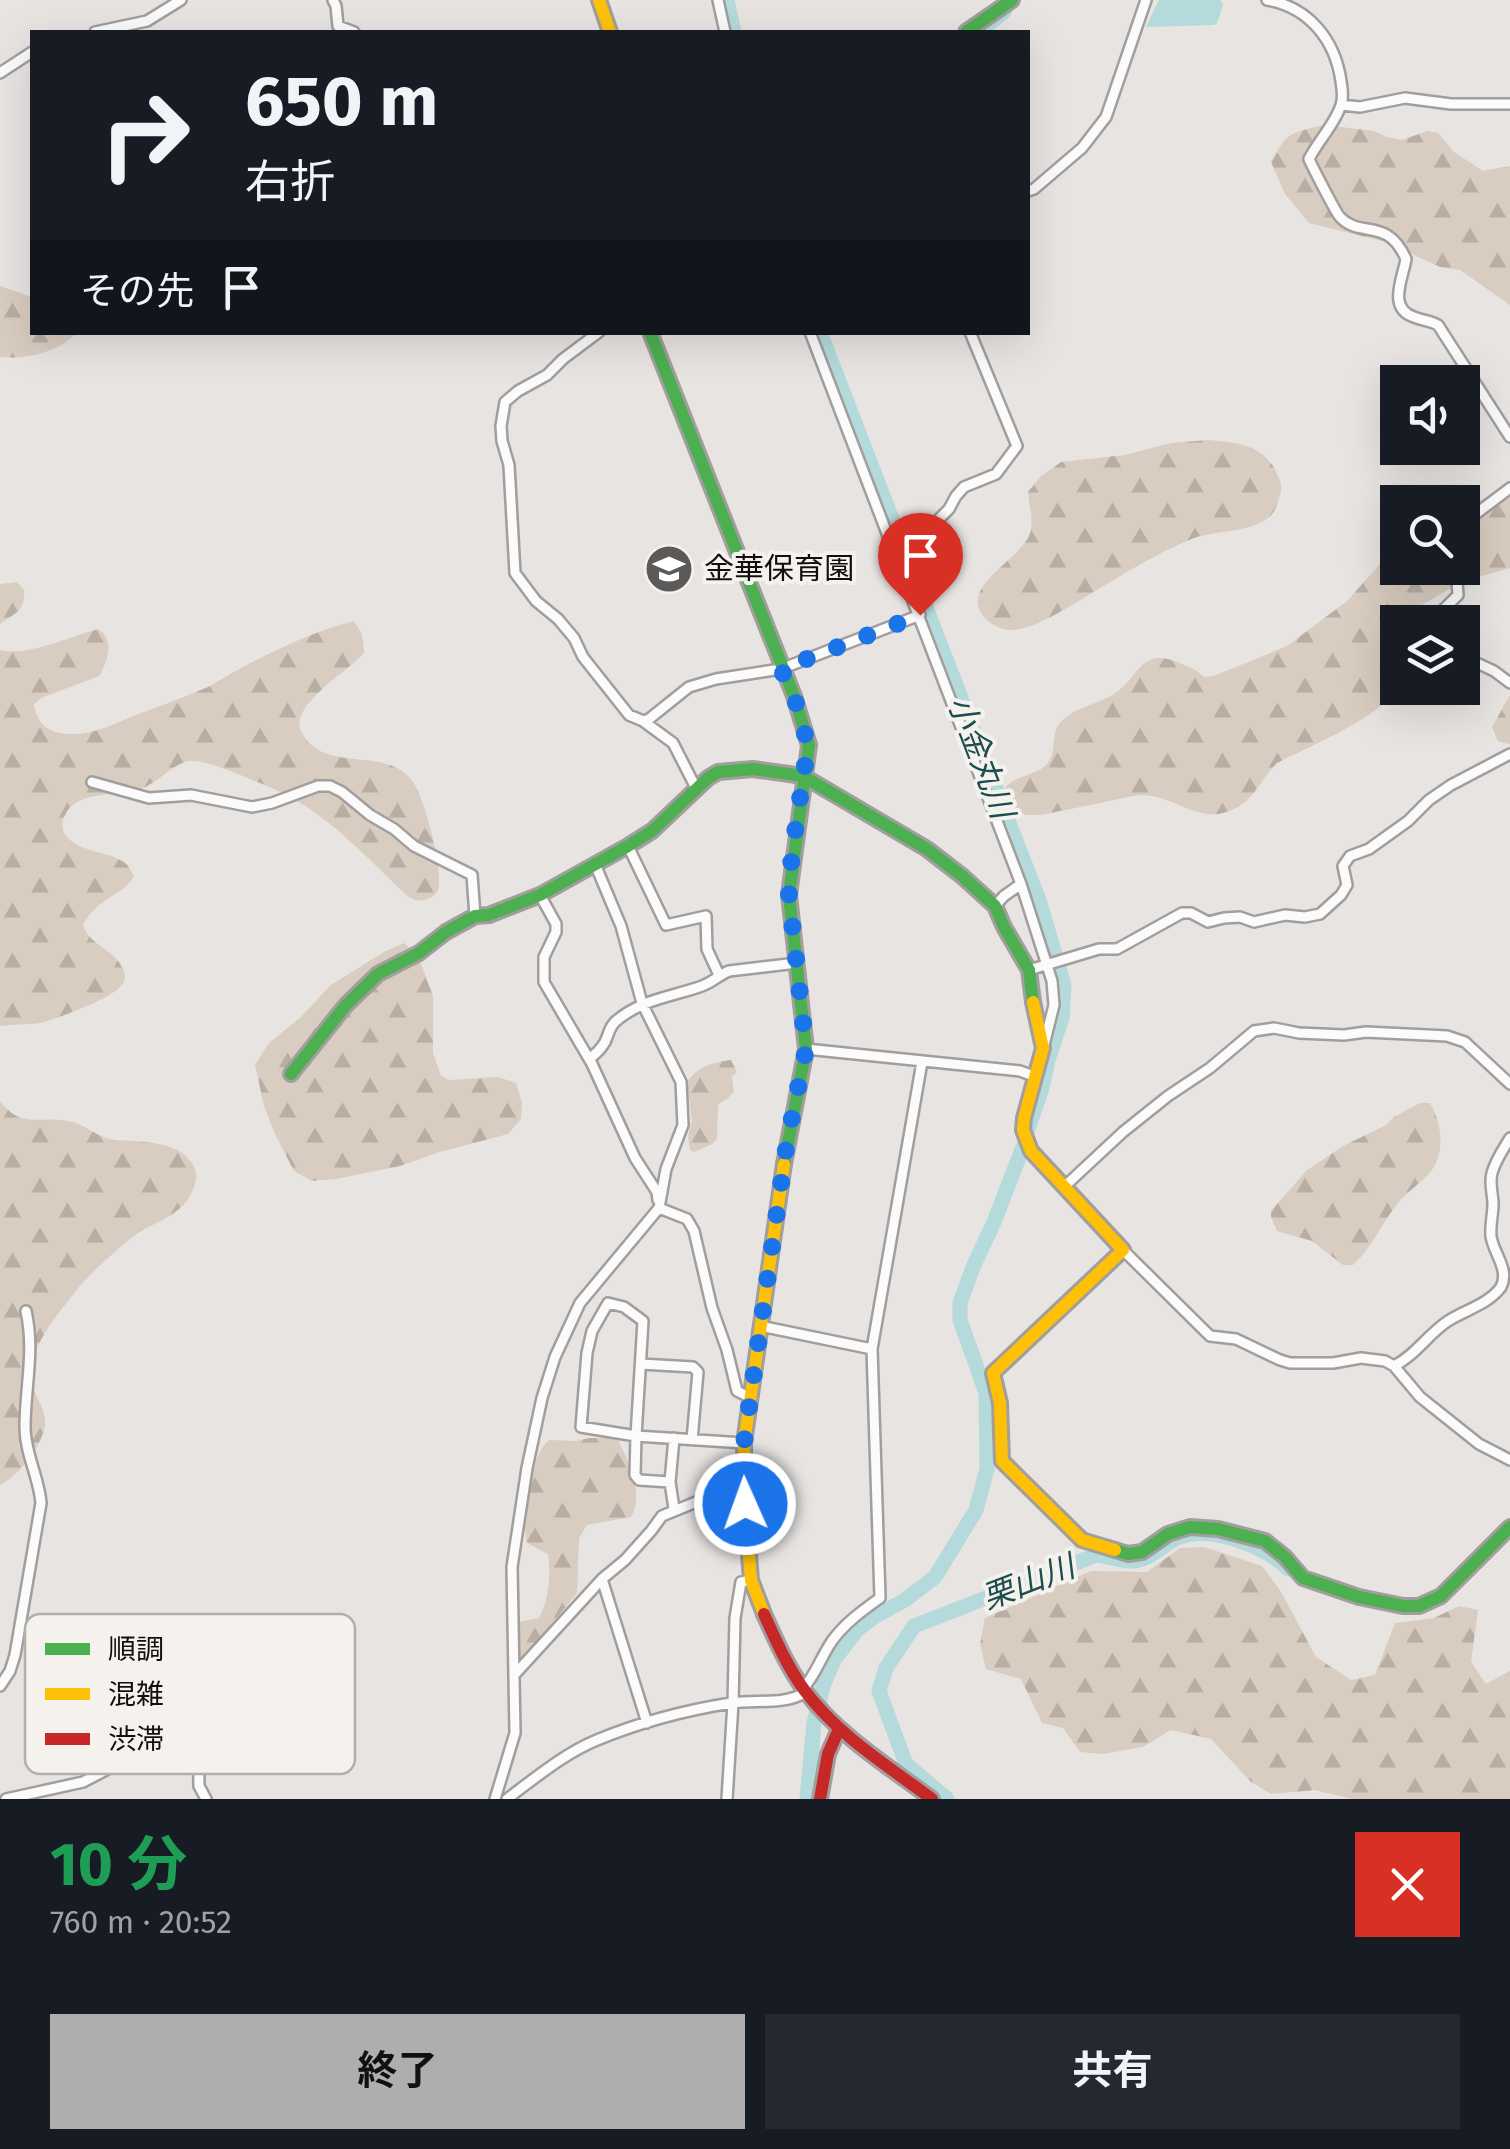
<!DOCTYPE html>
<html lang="ja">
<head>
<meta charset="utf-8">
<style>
	body { margin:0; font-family:"Fira Sans","Noto Sans JP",sans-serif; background:#242831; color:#f1f3f6; height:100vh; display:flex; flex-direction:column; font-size:38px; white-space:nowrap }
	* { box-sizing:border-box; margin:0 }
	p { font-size:32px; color:#9ea1a6 }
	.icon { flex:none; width:55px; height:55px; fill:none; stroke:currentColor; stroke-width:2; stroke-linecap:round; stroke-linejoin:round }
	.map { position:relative; height:1799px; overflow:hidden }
	.sheet { display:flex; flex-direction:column; background:#171b24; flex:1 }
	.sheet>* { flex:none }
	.guide { position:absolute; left:30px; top:30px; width:1000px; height:305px; border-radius:0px; box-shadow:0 10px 40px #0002; background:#171b24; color:#f1f3f6; overflow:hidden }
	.fabs { position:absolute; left:1380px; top:365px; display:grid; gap:20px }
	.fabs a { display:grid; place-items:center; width:100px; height:100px; border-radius:0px; background:#171b24; box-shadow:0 10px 40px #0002; font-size:50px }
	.pin { position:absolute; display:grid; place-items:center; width:85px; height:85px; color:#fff; margin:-102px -42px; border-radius:50% 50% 50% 0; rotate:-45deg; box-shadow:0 0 10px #0007 }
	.pin .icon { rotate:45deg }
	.me { position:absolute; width:110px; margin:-55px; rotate:358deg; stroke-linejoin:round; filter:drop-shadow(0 0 8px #0008) }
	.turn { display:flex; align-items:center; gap:35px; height:210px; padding:0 50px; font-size:45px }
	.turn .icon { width:130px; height:130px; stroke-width:2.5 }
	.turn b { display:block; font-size:70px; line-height:85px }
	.then { display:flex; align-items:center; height:95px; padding:0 50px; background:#0003; gap:20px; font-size:38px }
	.round { display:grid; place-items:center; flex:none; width:105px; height:105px; border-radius:0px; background:#242831 }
	.summary { display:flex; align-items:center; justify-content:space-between; height:170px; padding:0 50px }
	h1 { font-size:60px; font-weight:700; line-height:75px; color:#1e9e55 }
	.action { display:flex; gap:20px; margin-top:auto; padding:20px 50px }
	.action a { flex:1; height:115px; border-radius:0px; background:#aeaeaf; color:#111; font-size:40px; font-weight:700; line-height:115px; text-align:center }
	.action a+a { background:#242831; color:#f1f3f6 }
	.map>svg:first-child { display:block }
</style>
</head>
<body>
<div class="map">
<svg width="1510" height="1799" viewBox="0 0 1510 1799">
	<defs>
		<pattern id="forest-firs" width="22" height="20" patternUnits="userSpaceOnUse" patternTransform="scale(2.5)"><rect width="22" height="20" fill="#d9ccc0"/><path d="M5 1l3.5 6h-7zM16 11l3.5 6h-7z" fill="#b9aea4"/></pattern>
	</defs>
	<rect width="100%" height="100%" fill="#e7e4e2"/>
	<!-- forest -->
	<path fill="url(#forest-firs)" d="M1324,125L1374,131L1387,137L1402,140L1427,131L1438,133L1454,152L1483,171L1510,166V305L1460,270L1440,267L1386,242L1309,223L1285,194L1271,162C1288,130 1290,134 1324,125Z
		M0,286L32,297V332L76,333C61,352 23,360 0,357Z
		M1209,440C1239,443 1266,445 1278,476C1282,484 1282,490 1279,498C1277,505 1274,514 1268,518C1248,533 1217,530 1194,538C1161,551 1130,570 1100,588C1079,601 1034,631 1010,630C1001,630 988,623 983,616C959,584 1025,559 1031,530C1033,519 1029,503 1028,492L1040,477L1061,462L1125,455L1171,443Z
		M1510,484V568L1461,582L1408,613L1404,622H1398C1398,642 1401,676 1392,693C1380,717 1304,749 1277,763C1262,777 1255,799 1236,808C1200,828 1175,794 1140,795C1130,796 1119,799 1110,801C1087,806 1064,810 1041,815H1026L1008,808L1005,788C1015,775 1034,776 1045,766C1058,755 1050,734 1060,723C1072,708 1097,705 1114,694C1139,678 1140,647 1177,662C1187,666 1196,669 1204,677L1214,676L1287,646L1347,601L1397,545L1398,568H1462L1463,506L1494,495L1503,487Z
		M17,582L24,590C25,612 16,612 0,624V584Z
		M354,621L362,634L364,653C349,671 289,705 301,731C322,776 388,744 413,782C424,797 446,876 437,892C435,895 429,899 424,900C416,902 410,898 404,893C370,860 335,823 294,799C276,789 257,782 238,774C222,768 205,760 187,761C170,767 158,782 141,789C117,799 77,787 64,817C61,824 62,833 68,838C83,853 111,852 125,863C129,866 131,871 134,876C125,895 96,898 83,925C90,947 117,949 124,972C126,978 125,982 120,987C109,999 57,1019 40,1023C27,1025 13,1024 0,1026V650C26,657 72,636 98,629C115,638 108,662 99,676L41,698L34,704C37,725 50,734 71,734C93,735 116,723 136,715C160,706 185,697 208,687C219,681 230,674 241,668C277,649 315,631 354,621Z
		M1510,695V744H1508L1498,741L1492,727Z
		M404,943L418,956L433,996V1053L441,1076L449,1080L498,1077L516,1083L522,1103L521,1119L508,1134L440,1152L400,1166L336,1179L312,1181L294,1171L275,1134L264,1106L255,1065L269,1043L300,1018L331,985L384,952Z
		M731,1060L737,1072L732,1077L734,1092L727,1099L718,1104L717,1139L712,1144L694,1152L690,1150L688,1136L692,1121L687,1082C697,1067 713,1062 731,1060Z
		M0,1101C22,1130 39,1115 68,1121C84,1123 95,1136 110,1139C136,1143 178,1138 193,1165C197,1172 197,1180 194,1187C184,1217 153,1221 131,1238C110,1256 88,1274 72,1296C57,1315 38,1338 33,1361C26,1393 41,1394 45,1419C48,1439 18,1477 0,1485Z
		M1420,1103H1430C1441,1122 1446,1150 1432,1170C1421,1184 1404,1193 1394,1208C1380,1227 1371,1249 1353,1265H1343L1312,1241L1277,1231L1271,1217V1211L1306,1171L1343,1146L1386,1125L1394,1117Z
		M590,1438H617C628,1460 645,1494 631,1517L587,1525L579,1538L577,1593L520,1663L517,1659L519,1622L539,1618C549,1600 551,1574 548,1554L527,1543C521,1518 529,1457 549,1440L575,1441Z
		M1204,1547L1262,1566L1280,1590L1316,1657L1351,1680L1375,1675L1395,1623L1434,1618L1459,1606L1478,1610L1471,1662L1486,1684L1510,1671V1799H1352L1315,1790L1271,1794L1251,1782L1211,1739L1171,1730L1143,1747L1103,1754L1080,1752L1063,1728L1042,1723L1021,1679L986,1669L980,1644L985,1618L1091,1571L1147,1572L1180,1548Z"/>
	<!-- water -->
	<path fill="#b5dadb" d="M1159,0H1220L1223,5L1217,23L1214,25L1146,27Z"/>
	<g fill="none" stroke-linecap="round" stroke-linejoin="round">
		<!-- river -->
		<path stroke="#b5dadb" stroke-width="15" d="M727,0L734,32
			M978,32L1004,12
			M820,332L1040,903L1064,985L1062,1018L1048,1060L1042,1088L1027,1132
			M807,1799L814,1723L823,1686L834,1660L857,1630L874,1617L905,1600L935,1577L976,1510L987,1469L986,1393L960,1320V1303L973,1267L994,1222L1023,1147
			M947,1799L906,1764L879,1691L886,1668L914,1626L1096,1555C1108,1556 1123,1562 1135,1561C1152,1559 1162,1545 1177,1538C1208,1524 1266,1546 1288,1569"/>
		<!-- street casing -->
		<g stroke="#a19e9d" stroke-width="14">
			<path id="street" d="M333,0L336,6L338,26L354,32
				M718,0L725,32
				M1267,0C1309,7 1335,40 1341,81C1342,89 1344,97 1341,105C1335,124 1318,141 1309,159C1312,166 1336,213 1340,217C1360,239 1387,216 1406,259C1403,278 1387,308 1414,317C1423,321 1429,320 1438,325L1510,437
				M95,32L147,21L181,0
				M0,73L32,52
				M1341,105L1360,107L1405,98L1451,104H1510
				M1028,191L1034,189L1082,148L1106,117L1146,0
				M599,332L563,359L547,375L518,391L505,402L501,426L502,441L509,465L515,573L536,601L558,619L574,638L583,657L629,715L643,721L673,743L696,788
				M810,332L1021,884L1004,896L995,906
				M1462,543L1473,516L1510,488
				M894,547L911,540L936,522L949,509L956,496L964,487L996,474L1017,446L970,332
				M1436,622L1444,609L1458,595L1456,568
				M1462,656L1494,671L1510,683
				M643,721L649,719L689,687L716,679L781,669L920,615
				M92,782L149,798L191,795L252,807L272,803L318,786H330L342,792L370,815L394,829L414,846L472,875L475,916
				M628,846L666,925L706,916L707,949L719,975
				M1021,884L1052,981L1054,1005L1044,1045
				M540,895L556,924V932L544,957V982L592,1064L635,1158L657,1192L658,1200
				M1029,970L1099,949H1117L1182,913H1191L1208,922L1224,918L1240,917L1254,922L1285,915L1305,917L1320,914L1341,895L1347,885L1343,866L1350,856L1369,849L1408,821L1429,800L1451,785L1510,754
				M806,1049L1020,1071L1036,1077
				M589,1059C596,1054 601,1049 605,1042C609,1034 609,1027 616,1021C642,999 671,997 702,986C713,982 719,975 729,971L797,963
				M1065,1186L1123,1132L1168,1096L1210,1068L1254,1031L1274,1028L1299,1033L1344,1035L1366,1032L1447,1036L1465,1042L1510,1084
				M659,1208L687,1219L694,1231L712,1308L727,1350L737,1391L751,1398
				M1123,1250L1210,1336L1236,1339L1280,1360L1290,1363H1333L1361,1358L1385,1361L1394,1366L1420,1397L1479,1444L1510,1460
				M608,1303L624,1307L643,1321L636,1436L581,1427L587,1353L592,1331Z
				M760,1326L872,1349
				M641,1364L693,1367L698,1372L692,1440
				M1394,1366C1416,1355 1428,1334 1448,1321C1465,1310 1489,1304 1501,1287C1510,1269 1493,1253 1491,1236C1490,1225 1493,1214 1493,1204C1493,1194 1489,1183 1492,1173C1495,1161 1504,1148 1510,1138
				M674,1438L670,1482L674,1509
				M670,1482L639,1480L635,1475L636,1436L744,1443
				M602,1579L647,1723
				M516,1673L602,1579L625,1560L651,1531L662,1516L701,1500L744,1475
				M0,1686L10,1671L15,1655L41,1503C39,1477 25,1454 25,1427C25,1388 35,1351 26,1311
				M803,1689C816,1674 821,1657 832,1641C845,1623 862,1611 880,1598L872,1349L922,1062
				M6,1799L83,1782L160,1742L182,1736L198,1735L199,1786L206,1799
				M495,1799L515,1733L512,1567L527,1468L542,1398L555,1357L580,1303L659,1208L666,1169L683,1125L681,1082L642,1003L621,926L595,864
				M507,1799C535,1778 565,1753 597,1740C638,1723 687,1710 731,1703C756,1699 784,1706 806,1692
				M727,1799L733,1703L735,1618L741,1582L751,1580"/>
		</g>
		<!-- fast casing -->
		<g stroke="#a19e9d" stroke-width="18">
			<path id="fast" d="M966,32L1012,0
				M650,332L794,696L809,745L789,895L806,1049L784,1164
				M291,1074L346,1005L378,974L419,953L446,932L475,916L489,915L540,895L628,846L652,831L708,778L718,772L753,769L803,776L927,849L962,876L995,906L1004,927L1029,970L1033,1002
				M1115,1550L1128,1554L1142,1552L1168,1534L1190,1527L1218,1529L1265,1541L1285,1557L1303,1578L1359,1597L1403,1606H1419L1441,1596L1510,1527"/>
		</g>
		<!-- slow casing -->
		<g stroke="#a19e9d" stroke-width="18">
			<path id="slow" d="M599,0L610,32
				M1033,1002L1043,1048L1024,1118L1023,1130L1031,1151L1123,1250L993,1373L1000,1403L1002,1461L1082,1540L1115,1550
				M764,1614L751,1580L745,1504L744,1443L784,1164"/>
		</g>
		<!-- jam casing -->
		<g stroke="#a19e9d" stroke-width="18">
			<path id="jam" d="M764,1614C776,1641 788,1668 805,1691C839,1736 888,1766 932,1799
				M820,1799L828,1754L839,1729"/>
		</g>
		<!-- street -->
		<use href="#street" stroke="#fbfbfb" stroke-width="9"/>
		<!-- fast -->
		<use href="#fast" stroke="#4caf50" stroke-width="12"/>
		<!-- slow -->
		<use href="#slow" stroke="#ffc107" stroke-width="12"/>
		<!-- jam -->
		<use href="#jam" stroke="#c62828" stroke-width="12"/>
	</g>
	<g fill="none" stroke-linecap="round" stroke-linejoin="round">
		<!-- route -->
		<path stroke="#1a73e8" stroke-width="18" stroke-dasharray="0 32.4" d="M745,1504L744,1443L787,1142L806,1049L789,895L792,852L808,745L794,696L781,669L920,615"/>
	</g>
	<!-- icons -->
	<defs>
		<g id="school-disc" transform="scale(2.5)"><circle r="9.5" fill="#5c5a59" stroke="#f5f2ee"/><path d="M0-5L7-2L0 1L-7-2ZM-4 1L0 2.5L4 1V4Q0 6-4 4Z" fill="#fff"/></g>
	</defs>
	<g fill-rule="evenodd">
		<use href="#school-disc" x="669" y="569"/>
	</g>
	<g text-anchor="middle" stroke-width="8" stroke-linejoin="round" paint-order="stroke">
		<!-- poi labels -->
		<g font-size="30" fill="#11100f" stroke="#f5f2ee" text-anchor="start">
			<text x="704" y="579">金華保育園</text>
		</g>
		<!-- water labels -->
		<g font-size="32" font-style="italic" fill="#1d4e4f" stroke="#f5f2ee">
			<text transform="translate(981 757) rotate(69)" y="11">小金丸川</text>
			<text transform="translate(1028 1582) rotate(-21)" y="11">栗山川</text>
		</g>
	</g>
	<!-- legend -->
	<rect x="25" y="1614" width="330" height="160" rx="15" fill="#f5f2ee" stroke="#b1aeab" stroke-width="2.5"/>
	<rect x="45" y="1643" width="45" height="12" fill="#4caf50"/>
	<rect x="45" y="1688" width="45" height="12" fill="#ffc107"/>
	<rect x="45" y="1733" width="45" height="12" fill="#c62828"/>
	<g font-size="28" fill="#11100f">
		<text x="108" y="1659">順調</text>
		<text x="108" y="1704">混雑</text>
		<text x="108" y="1749">渋滞</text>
	</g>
</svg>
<div class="fabs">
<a><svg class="icon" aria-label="sound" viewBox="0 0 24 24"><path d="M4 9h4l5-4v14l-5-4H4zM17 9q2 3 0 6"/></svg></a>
<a><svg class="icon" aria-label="search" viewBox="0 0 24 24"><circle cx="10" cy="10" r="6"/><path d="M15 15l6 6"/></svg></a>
<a><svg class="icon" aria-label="layers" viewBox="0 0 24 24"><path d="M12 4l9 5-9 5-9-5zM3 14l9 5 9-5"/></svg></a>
</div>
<div class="pin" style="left:920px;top:615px;background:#d93025"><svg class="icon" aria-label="arrive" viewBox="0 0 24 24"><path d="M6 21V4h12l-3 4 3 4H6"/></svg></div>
<svg class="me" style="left:745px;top:1504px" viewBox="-20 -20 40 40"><circle r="17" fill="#1a73e8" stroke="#fff" stroke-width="3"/><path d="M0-11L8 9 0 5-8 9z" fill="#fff"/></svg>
<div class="guide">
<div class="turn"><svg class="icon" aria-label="right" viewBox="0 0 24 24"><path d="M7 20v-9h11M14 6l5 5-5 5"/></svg><div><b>650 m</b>右折</div></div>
<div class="then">その先<svg class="icon" aria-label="arrive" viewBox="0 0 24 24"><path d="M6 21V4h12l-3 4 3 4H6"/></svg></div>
</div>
</div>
<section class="sheet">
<div class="summary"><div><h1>10 分</h1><p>760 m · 20:52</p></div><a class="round" style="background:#d93025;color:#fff"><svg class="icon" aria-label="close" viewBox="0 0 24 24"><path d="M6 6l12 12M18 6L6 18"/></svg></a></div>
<div class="action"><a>終了</a><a>共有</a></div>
</section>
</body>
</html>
